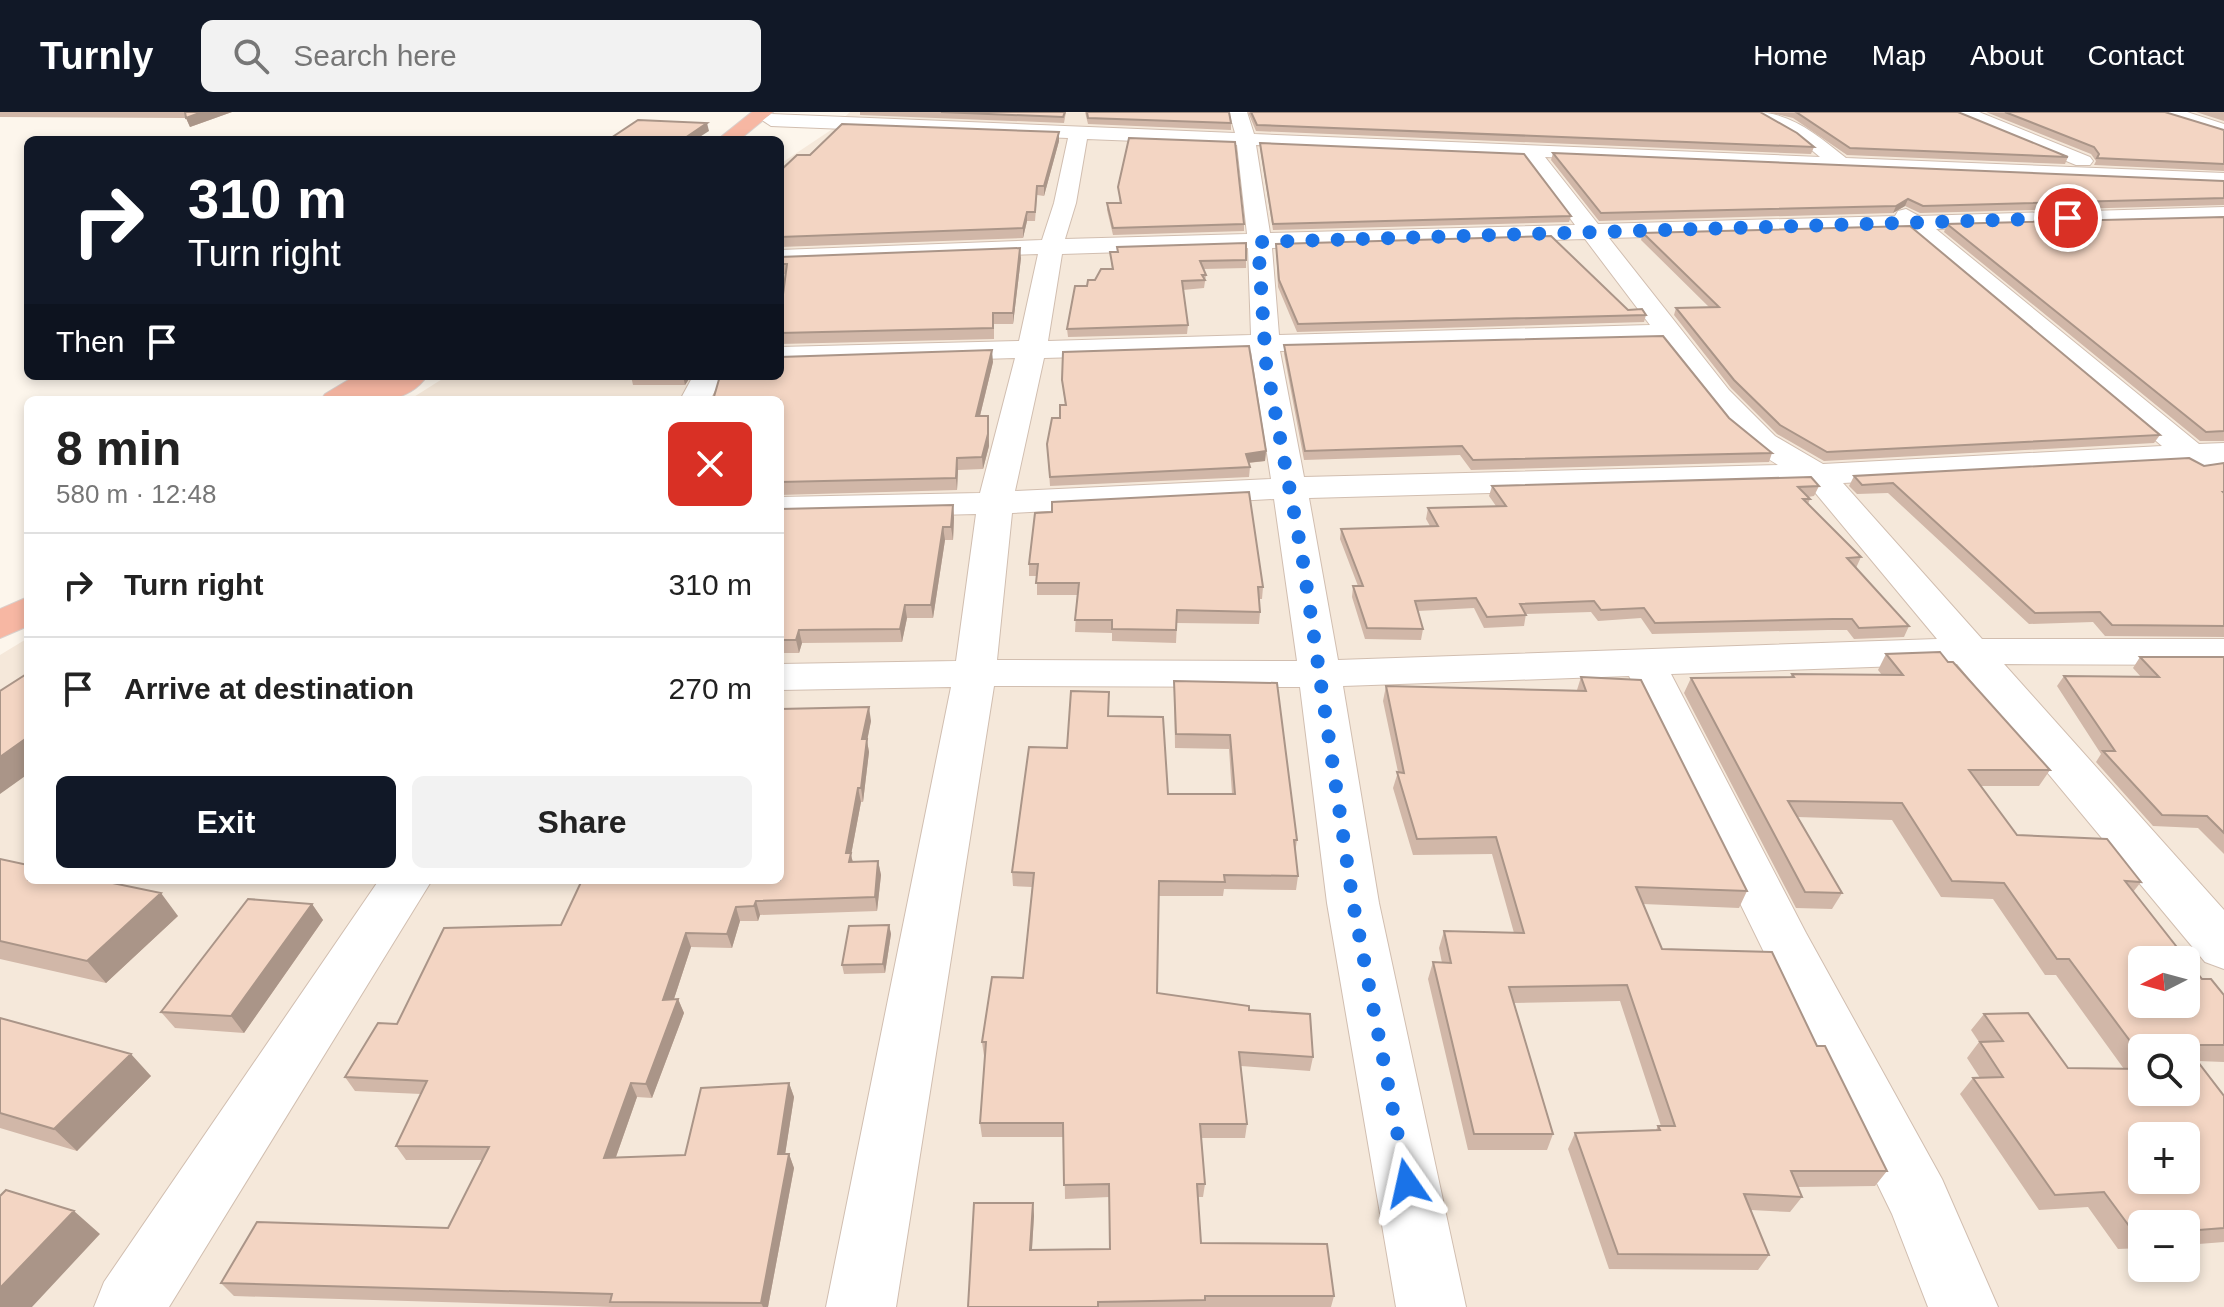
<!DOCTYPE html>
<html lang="en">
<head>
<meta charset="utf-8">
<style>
	body { margin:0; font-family:Helvetica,sans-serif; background:#f2f2f2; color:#222; height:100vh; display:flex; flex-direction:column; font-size:30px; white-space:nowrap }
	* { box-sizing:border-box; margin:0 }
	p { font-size:26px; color:#767676 }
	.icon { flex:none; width:44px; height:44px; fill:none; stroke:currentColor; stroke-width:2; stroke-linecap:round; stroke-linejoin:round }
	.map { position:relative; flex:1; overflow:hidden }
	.details { position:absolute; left:24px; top:284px; width:760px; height:488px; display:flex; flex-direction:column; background:#fff; border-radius:12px; box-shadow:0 4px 12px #0003 }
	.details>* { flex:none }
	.guide { position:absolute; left:24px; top:24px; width:760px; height:244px; border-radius:12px; box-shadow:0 4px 12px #0003; background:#111827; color:#fff; overflow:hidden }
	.needle { width:52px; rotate:264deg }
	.buttons { position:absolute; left:2128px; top:834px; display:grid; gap:16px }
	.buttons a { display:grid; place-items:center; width:72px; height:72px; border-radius:12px; background:#fff; box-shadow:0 4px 12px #0003; font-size:40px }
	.pin { position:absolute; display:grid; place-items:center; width:68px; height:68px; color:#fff; margin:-34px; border:4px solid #fff; border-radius:50%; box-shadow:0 2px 8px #0007 }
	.me { position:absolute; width:88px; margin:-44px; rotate:349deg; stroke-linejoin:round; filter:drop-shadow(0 0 6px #0008) }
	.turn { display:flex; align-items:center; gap:28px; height:168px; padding:0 32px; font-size:36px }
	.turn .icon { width:104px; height:104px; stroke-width:2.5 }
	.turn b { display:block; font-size:56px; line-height:68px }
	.then { display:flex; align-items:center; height:76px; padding:0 32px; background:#0003; gap:16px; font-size:30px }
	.round { display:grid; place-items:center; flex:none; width:84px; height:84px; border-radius:12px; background:#f2f2f2 }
	.head { display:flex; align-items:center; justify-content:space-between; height:136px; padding:0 32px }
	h1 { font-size:48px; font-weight:700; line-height:60px }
	.primary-button { display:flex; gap:16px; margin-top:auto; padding:16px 32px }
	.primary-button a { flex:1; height:92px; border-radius:12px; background:#111827; color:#fff; font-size:32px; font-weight:700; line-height:92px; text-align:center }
	.primary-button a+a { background:#f2f2f2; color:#222 }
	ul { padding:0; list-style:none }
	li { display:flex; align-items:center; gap:24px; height:104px; padding:0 32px; border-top:2px solid #e0e0e0 }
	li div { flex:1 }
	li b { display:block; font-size:30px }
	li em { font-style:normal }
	header { display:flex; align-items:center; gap:48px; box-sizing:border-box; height:112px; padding:0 40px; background:#111827; color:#fff }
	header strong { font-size:38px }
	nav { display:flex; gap:44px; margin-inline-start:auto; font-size:28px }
	.search { width:560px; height:72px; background:#f2f2f2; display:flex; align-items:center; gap:20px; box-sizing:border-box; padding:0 28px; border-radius:12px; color:#767676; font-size:30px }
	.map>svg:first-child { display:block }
</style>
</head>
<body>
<header>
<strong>Turnly</strong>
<div class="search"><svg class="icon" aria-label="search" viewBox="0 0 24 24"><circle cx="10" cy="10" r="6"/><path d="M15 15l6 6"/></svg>Search here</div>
<nav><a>Home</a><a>Map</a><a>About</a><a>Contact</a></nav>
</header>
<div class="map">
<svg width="2224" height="1195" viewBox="0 0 2224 1195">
	<rect width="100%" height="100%" fill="#fdf6ec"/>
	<!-- residential -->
	<path fill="#f5e8da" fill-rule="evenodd" d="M850,0H2224V1195H0V543L28,526V768H780V288H409L447,264H780V52L831,18ZM2142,848H2186V892H2142ZM2142,936H2186V980H2142ZM2142,1024H2186V1068H2142ZM2142,1112H2186V1156H2142Z"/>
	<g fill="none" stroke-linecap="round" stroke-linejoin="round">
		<!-- minor casing -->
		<g stroke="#d1beb0" stroke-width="2">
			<path id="minor" d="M1229,0H1247L1254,22L1820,45L1796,25L1753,0C1791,0 1817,23 1846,46L2224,61V73L1545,45L1598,112L1895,104L1898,99L1906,97L1919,104L2224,95V109L1936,117L2199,332L2224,331V351H2219L2215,359C2202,362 2194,362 2184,353L1843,371L1982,527H2224V553L2004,552L2224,798V857L2205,850L1957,552L1671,562L1806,821L1942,1067L1998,1195H1928L1892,1102L1629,564L1343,574L1379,791L1466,1195H1396L1327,791L1300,575L994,574L896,1195H826L951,575L780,578V552L956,549L976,402L780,407V385L980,381L1015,246L780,253V235L1019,229L1038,142L780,152V138L1042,128L1054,91L1068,26L771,14L762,8L771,2L1235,21ZM1087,27L1237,33L1247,122L1065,127L1076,91ZM1256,33L1524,44L1575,113L1270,121ZM1908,118L2162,334L1823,352L1775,324L1729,278L1609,126ZM1585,127L1650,213L1279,223L1272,136ZM1248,136L1251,223L1048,229L1062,142ZM1662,229C1696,275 1728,323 1778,353L1304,365L1280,239ZM1251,240L1271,367L1015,379L1044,246ZM1808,372L1937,527L1338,548L1309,386ZM1274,387L1297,549L997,548L1012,401Z
				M1954,0H1979L2090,45L2093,49L2090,53H2076L1957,4Z
				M2160,0H2187L2224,12V24L2163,4Z
				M693,264H723L710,288H680Z
				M379,768H432L169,1195H94L104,1170Z"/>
		</g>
		<!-- highway casing -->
		<g stroke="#dad1cd" stroke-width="2">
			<path id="highway" d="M752,0H773L739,28H717Z
				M355,264H427C404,298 356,288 321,288L325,282Z
				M28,485V514L0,526V497Z"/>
		</g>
		<!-- minor -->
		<use href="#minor" fill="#fff" fill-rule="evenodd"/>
		<!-- highway -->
		<use href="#highway" fill="#f7b7a3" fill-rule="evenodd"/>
	</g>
	<!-- wall -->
	<path fill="#d1b7a8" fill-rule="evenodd" d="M0,0H232L190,15L186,6L0,5Z
		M860,0H1066L1064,11L860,3Z
		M1085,0H1229L1231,11V18L1088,12Z
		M1248,0H1760L1814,35L1811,42L1256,19Z
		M1767,0H1958L2068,45L2065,52L1847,43L1793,6Z
		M1986,0H2165L2224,18V59L2094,53L2096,49L2091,42Z
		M2196,0H2224V9Z
		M1059,20V29L1044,84L1037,83L1035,109H1027L1023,126L780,135V59L810,43Z
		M1260,31L1571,104L1569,110L1273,118L1260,36Z
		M1553,41L2224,69V93L1920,101L1905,94L1893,101L1599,109L1551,48Z
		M1118,75L1244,112V119L1113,123L1107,98V91H1120Z
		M2224,105V329H2200L1944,120L1947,112Z
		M1643,121L2160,323L2154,331L1824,349L1777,322L1731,276L1674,203L1676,196L1709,195L1641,128Z
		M1276,132L1628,198L1646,203L1644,210L1297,220L1278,175Z
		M1117,135L1246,148V156L1204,157L1206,163L1204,176L1183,178L1188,213L1187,222L1068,225L1067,217L1087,174L1112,157L1110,140H1117Z
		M780,145L1021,146L1013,212H994V227L780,232V205L785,162H780Z
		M1284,233L1729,306L1772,341L1769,350L1471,358L1460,343L1304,348L1284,242Z
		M993,250L980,304L989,316V334L983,357L958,358L957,378L780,383V288Z
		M631,264H691L685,273H633Z
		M1062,268L1266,339L1265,349L1249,351L1250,355L1249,365L1050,374L1047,332L1060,306L1065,293Z
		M2224,351V525L2105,524L2093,510L2029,512L1888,381L1857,382L1849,374L1854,364L2204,354Z
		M1492,374H1819L1814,384L1808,385L1810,387L1808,392L1861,445L1856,456L1909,514L1904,525L1854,527L1847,518H1828L1652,522L1641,506L1598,509L1591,500L1526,502L1524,514L1484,516L1474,496L1418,499L1423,517L1421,528L1365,527L1352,485L1353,474H1358L1340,427L1341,417L1430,414L1426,407L1428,396L1496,394L1489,384Z
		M953,393L954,406L953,428H945L933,506H907L902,530L802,531L799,541H780V397Z
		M1035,401L1263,475L1262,487H1259L1260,500L1259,512L1177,511L1176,531L1112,529V521L1075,520L1077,483H1037V464H1029V452Z
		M1886,542L2050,658L2039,674H1981L2017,723L2141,770L2133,780L2202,867L2224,883V950L2198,949L2224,984V1130L2186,1133V1112H2142V1136L2118,1137L2088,1095L2039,1098L1960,982L1973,966H1980L1967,946L1979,930L1971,918L1984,902L2068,956L2124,957L2056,863H2045L1993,787L1941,785L1892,708L1797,705L1842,781L1832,797L1796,796L1684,581L1691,566L1790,565L1792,562L1882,563L1878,558ZM2142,936L2186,980H2142Z
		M2140,545H2224V742L2198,716L2153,714L2096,650L2101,642L2057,574L2064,564L2141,565L2133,556Z
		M1581,565L1747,779L1739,796L1643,792L1662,837L1817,934L1887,1059L1875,1074L1798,1075L1802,1085L1790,1100L1751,1098L1769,1143L1758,1158L1609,1157L1568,1037L1575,1021L1656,1018L1658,1014H1661L1620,889L1514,891L1553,1022L1547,1038H1468L1428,867L1433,850L1442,851L1439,836L1444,819L1514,821L1492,742L1413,743L1393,676L1398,660L1383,589L1386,574L1577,578Z
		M1174,569L1277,571L1297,728L1295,741L1298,764L1296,778L1224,777L1223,784H1159L1157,881L1249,898L1313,945L1310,959L1241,954L1247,1012L1245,1026H1201L1205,1072L1203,1085H1198L1201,1131L1334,1184L1331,1195H968L1033,1091L1034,1104L1032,1138L1110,1137L1109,1085L1065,1087L1064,1025H982L980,1011L985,944H984L982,930L1023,866L1032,775L1013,774L1012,760L1067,636L1108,604L1168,682H1232L1229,637L1175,636Z
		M871,609L867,629L869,640L863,690H861L851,743L853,750L878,749L881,763L877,799L760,803L758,809H740L732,836L691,835L674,887H678L684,901L652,986L637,985L616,1045L685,1043L789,971L794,985L785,1042H789L794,1056L768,1195H613L234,1184L221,1171L448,1116L482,1048H406L396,1034L421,982L355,979L345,965L397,912L561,813Z
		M0,747L178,804L106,871L0,847Z
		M312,792L323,808L244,921L175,916L161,900Z
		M889,813L891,822L885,861L844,862L842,853Z
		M0,906L151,964L77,1039L0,1016Z"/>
	<!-- shaded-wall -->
	<path fill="#aa9588" d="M202,0H232L190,15L186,6Z
		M707,11L709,19L695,28H682Z
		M1059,20V29L1044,84V74Z
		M1908,87L1905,94L1893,101L1896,94Z
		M1027,100V109L1023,126V116Z
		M1020,136L1021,146L1013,212V201Z
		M992,238L993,250L977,316L976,304Z
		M683,264H691L685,273Z
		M988,304L989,334L983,357L982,345Z
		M1266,339L1265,349L1245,351L1246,342Z
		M957,346L958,358L957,378L956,366Z
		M953,393L954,406L953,428L951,415Z
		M943,415L945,428L933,506L931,493Z
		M905,493L907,506L902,530L900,517Z
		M799,518L802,531L799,541L796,528Z
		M869,595L871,609L867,629L869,640L863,690L861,676L862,627Z
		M28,625V662L0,682V645Z
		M858,676L861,690L851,743L854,755L852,764L846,741Z
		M878,749L881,763L877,799L875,785Z
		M161,781L178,804L106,871L87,849Z
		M756,789L760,803L758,809L754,794Z
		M312,792L323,808L244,921L231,904Z
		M736,795L740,809L732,836L727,822Z
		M889,813L891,822L885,861L883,852Z
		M686,821L691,835L669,902L663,888Z
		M678,887L684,901L652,986L646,972Z
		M131,942L151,964L77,1039L54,1017Z
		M631,971L637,985L611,1059L604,1046Z
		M789,971L794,985L783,1056L778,1042Z
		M789,1042L794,1056L768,1195H763L761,1191Z
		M1033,1091L1034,1104L1031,1151L1030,1138Z
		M74,1099L100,1122L32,1195H0V1176Z"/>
	<!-- building -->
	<path fill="#f3d5c3" stroke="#aa9588" stroke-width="2" fill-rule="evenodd" d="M185,0H202L186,6Z
		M941,0H1065L1063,5Z
		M1087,0H1229L1231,11L1088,6Z
		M1251,0H1760L1797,21L1814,35L1257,13Z
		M1796,0H1958L2068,45L1850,36Z
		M2005,0H2165L2224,18V52L2097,46L2099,42L2094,35Z
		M638,8L707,11L682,28H608Z
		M842,12L1059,20L1044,74H1037L1035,100H1027L1023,116L780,125V59L797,43H810Z
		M1129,26L1235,30L1244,112L1113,116L1107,91H1121L1118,75Z
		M1260,31L1524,42L1571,104L1273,112Z
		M1553,41L2224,69V86L1923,94L1908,87L1896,94L1601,101Z
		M2224,105V319L2206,320L1947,112Z
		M1910,114L2160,323L1827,340L1780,313L1734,268L1676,196L1719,195L1643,121Z
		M1551,124L1628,198L1642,197L1646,203L1298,212L1279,168L1276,132Z
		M1246,131V148L1200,149L1206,163H1202L1205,168L1182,169L1188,213L1067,217L1075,174H1087L1088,168H1095L1101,157H1113L1110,140H1118L1117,135Z
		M1020,136L1013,201H993V216L780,221V205L787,152H780V145Z
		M1663,224L1729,306L1772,341L1473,348L1462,334L1305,339L1284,233Z
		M1249,234L1266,339L1246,342L1250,355L1050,365L1047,332L1052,306H1060V293H1066L1062,268L1063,240Z
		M992,238L976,304H988V322L982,345L957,346L956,366L780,370V288H713L720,264H780V245Z
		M2189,346L2204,354L2224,351V380H2223L2224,381V514L2112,513L2100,500L2035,501L1893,371L1862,373L1854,364Z
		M1811,365L1819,374L1798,375L1810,387H1803L1861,445L1847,446L1909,514L1859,516L1852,507H1833L1655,511L1644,496L1601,498L1594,489L1520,492L1526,503L1487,505L1476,486L1415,489L1423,517L1367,516L1353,474H1363L1341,417L1438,414L1428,396L1506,394L1492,374Z
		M1249,380L1263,475H1258L1260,500L1177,498L1176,518L1112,517V508H1075L1079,471H1036L1038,452H1029L1035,401L1052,400V390Z
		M953,393L951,415H943L931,493H905L900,517L799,518L796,528H780V397Z
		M1940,540L1948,550H1953L2050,658H1969L2017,723L2107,727L2141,770L2125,769L2202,867H2211L2224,883V933H2185L2224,984V1116L2186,1119V1112H2142V1121L2135,1122L2104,1080L2055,1083L1973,966L2003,965L1980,930L2003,929L1984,902L2028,901L2068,956L2142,957V980H2186V936H2142V945L2069,847H2057L2004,771L1952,769L1902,691L1788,689L1842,781L1805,780L1691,566L1794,565L1792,562L1903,563L1886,542ZM2142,848H2186V892H2142ZM2142,1024H2186V1068H2142Z
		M2140,545H2224V721L2207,704L2162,703L2103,639H2115L2064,564L2159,565Z
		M28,561V625L0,645V579Z
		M1581,565L1641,568L1747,779L1636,775L1662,837L1772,840L1817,934H1825L1887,1059H1791L1802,1085L1744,1082L1769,1143L1618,1142L1575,1021L1660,1018L1658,1014H1675L1627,873L1509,875L1553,1022H1474L1433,850L1451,851L1444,819L1524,821L1496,725L1417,727L1397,660L1404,661L1386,574L1586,579Z
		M1174,569L1277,571L1297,728H1294L1298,764L1224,763L1225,770L1159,769L1157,881L1249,894V898L1310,902L1313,945L1239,940L1247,1012H1200L1205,1072H1197L1201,1131L1327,1132L1334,1184H1205V1188L1098,1190V1195H968L974,1091H1033L1030,1138L1110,1137L1109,1072L1064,1073L1063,1011H980L986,930H982L992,865L1023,866L1034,761L1012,760L1029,635L1067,636L1071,579L1109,580L1108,604L1163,605L1168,682H1235L1230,623L1176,622Z
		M869,595L862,627H867L861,676H858L846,741H851L849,750L878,749L875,785L756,789L754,794L736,795L727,822L686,821L663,888L678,887L646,972L631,971L604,1046L685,1043L701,976L789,971L778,1042H789L761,1191L610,1190L612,1182L221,1171L257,1110L448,1116L489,1035L396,1034L427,969L345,965L378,911L397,912L444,816L561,813L582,768H780V597Z
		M0,747L28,753V768H98L161,781L87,849L0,829Z
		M248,787L312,792L231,904L161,900Z
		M889,813L883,852L842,853L849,814Z
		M0,906L131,942L54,1017L0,1001Z
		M6,1078L74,1099L0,1176V1084Z"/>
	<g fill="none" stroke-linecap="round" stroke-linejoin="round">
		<!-- route -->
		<path stroke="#1a73e8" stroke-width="14" stroke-dasharray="0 25.2" d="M1407,1071L1353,791L1302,443L1266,251L1258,130L2068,106"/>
	</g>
</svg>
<div class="buttons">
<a><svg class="needle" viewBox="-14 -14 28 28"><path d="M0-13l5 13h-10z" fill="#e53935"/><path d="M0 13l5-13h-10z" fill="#767676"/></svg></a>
<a><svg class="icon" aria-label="search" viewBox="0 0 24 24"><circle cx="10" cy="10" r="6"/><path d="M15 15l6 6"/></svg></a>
<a>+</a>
<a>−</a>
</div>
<div class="pin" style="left:2068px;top:106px;background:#d93025"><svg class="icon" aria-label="arrive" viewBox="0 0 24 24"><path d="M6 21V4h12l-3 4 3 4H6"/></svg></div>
<svg class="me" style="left:1407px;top:1071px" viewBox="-20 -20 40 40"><path d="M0-17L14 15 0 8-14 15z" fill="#1a73e8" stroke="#fff" stroke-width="4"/></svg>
<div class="guide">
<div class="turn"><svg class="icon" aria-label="right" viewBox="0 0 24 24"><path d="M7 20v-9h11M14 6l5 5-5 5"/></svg><div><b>310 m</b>Turn right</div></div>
<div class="then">Then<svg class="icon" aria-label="arrive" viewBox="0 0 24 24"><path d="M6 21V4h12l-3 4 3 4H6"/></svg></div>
</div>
<section class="details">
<div class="head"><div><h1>8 min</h1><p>580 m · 12:48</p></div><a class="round" style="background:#d93025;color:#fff"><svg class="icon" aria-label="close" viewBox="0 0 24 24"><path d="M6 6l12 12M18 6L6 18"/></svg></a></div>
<ul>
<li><svg class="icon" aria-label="right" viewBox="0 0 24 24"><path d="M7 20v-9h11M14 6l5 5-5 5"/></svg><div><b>Turn right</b></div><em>310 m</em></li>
<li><svg class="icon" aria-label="arrive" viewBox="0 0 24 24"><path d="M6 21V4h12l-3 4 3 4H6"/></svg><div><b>Arrive at destination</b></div><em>270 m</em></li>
</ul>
<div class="primary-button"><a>Exit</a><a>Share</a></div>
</section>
</div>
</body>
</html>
